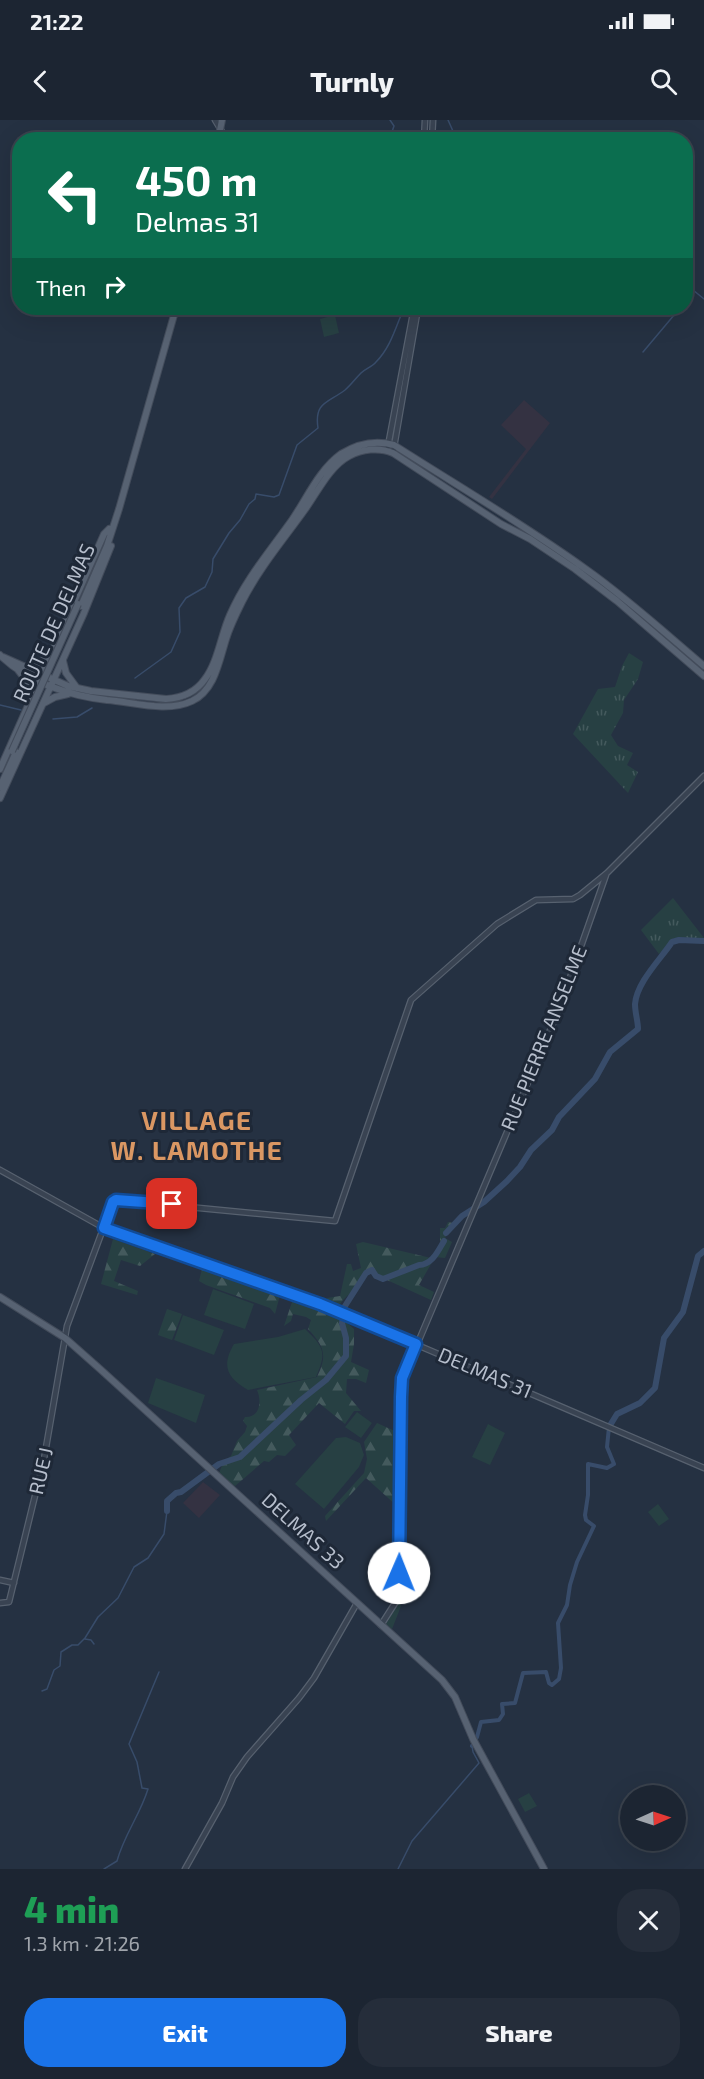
<!DOCTYPE html>
<html lang="en">
<head>
<meta charset="utf-8">
<style>
	body { margin:0; font-family:"Exo 2",sans-serif; background:#252d3a; color:#f1f3f6; height:100vh; display:flex; flex-direction:column; font-size:22px; white-space:nowrap }
	* { box-sizing:border-box; margin:0 }
	p { font-size:20px; color:#a0a5ac }
	.icon { flex:none; width:33px; height:33px; fill:none; stroke:currentColor; stroke-width:2; stroke-linecap:round; stroke-linejoin:round }
	.map { position:relative; height:1749px; overflow:hidden }
	.side { display:flex; flex-direction:column; background:#1c2532; flex:1 }
	.side>* { flex:none }
	.top-card { position:absolute; left:12px; top:12px; width:681px; height:183px; border-radius:24px; box-shadow:0 6px 24px #0002,0 0 0 2px #3a424d; background:#0b6e4f; color:#fff; overflow:hidden }
	.needle { width:39px; rotate:87deg }
	.buttons { position:absolute; left:620px; top:1665px; display:grid; gap:12px }
	.buttons a { display:grid; place-items:center; width:66px; height:66px; border-radius:50%; background:#1c2532; box-shadow:0 6px 24px #0002,0 0 0 2px #3a424d; font-size:30px }
	.pin { position:absolute; display:grid; place-items:center; width:51px; height:51px; color:#fff; margin:-26px; border-radius:12px; box-shadow:0 3px 9px #0006 }
	.me { position:absolute; width:66px; margin:-33px; rotate:1deg; stroke-linejoin:round; filter:drop-shadow(0 0 4px #0008) }
	.turn { display:flex; align-items:center; gap:21px; height:126px; padding:0 24px; font-size:27px }
	.turn .icon { width:78px; height:78px; stroke-width:2.5 }
	.turn b { display:block; font-size:42px; line-height:51px }
	.then { display:flex; align-items:center; height:57px; padding:0 24px; background:#0003; gap:12px; font-size:22px }
	.round { display:grid; place-items:center; flex:none; width:63px; height:63px; border-radius:24px; background:#252d3a }
	.head { display:flex; align-items:center; justify-content:space-between; height:102px; padding:0 24px }
	h1 { font-size:36px; font-weight:800; line-height:45px; color:#1e9e55 }
	.action { display:flex; gap:12px; margin-top:auto; padding:12px 24px }
	.action a { flex:1; height:69px; border-radius:24px; background:#1a73e8; color:#fff; font-size:24px; font-weight:800; line-height:69px; text-align:center }
	.action a+a { background:#252d3a; color:#f1f3f6 }
	.status { display:flex; justify-content:space-between; align-items:center; height:42px; padding:0 30px; background:#1c2532; direction:ltr }
	.status svg { height:16px; fill:currentColor }
	header { display:flex; justify-content:space-between; align-items:center; height:78px; padding:0 24px; background:#1c2532; font-size:27px; font-weight:800 }
	.map>svg:first-child { display:block }
</style>
</head>
<body>
<div class="status"><b>21:22</b><svg viewBox="0 0 49 12"><path d="M0 12V9h3v3zM5 12V6h3v6zM10 12V3h3v9zM15 12V0h3v12zM26 1h20v11H26zM47 4h2v5h-2z"/></svg></div>
<header><svg class="icon" aria-label="back" viewBox="0 0 24 24"><path d="M15 5l-7 7 7 7"/></svg>Turnly<svg class="icon" aria-label="search" viewBox="0 0 24 24"><circle cx="10" cy="10" r="6"/><path d="M15 15l6 6"/></svg></header>
<div class="map">
<svg width="704" height="1749" viewBox="0 0 704 1749">
	<defs>
		<pattern id="grass-tufts" width="24" height="20" patternUnits="userSpaceOnUse" patternTransform="scale(1.5)"><rect width="24" height="20" fill="#274043"/><path d="M3 7l-1-3M5 7V3M7 7l1-3M15 17l-1-3M17 17v-4M19 17l1-3" fill="none" stroke="#445a5d"/></pattern>
		<pattern id="forest-firs" width="22" height="20" patternUnits="userSpaceOnUse" patternTransform="scale(1.5)"><rect width="22" height="20" fill="#274043"/><path d="M5 1l3.5 6h-7zM16 11l3.5 6h-7z" fill="#445a5d"/></pattern>
	</defs>
	<rect width="100%" height="100%" fill="#253142"/>
	<!-- medical -->
	<path fill="#343242" d="M524,280L550,303L492,379L489,377L526,329L501,305Z
		M203,1362L220,1375L199,1398L183,1383Z"/>
	<!-- grass -->
	<path fill="url(#grass-tufts)" d="M629,533L643,542L638,559L624,580L623,593L611,615L618,626L633,633L627,645L638,652L628,673L573,614L598,569L615,567L622,546Z
		M673,778L704,818H674L659,834L641,810Z
		M399,1483L401,1486L392,1509L386,1504Z"/>
	<!-- forest -->
	<path fill="url(#forest-firs)" d="M448,1102L453,1103L445,1118L452,1122L445,1138L435,1137L419,1165L434,1172L431,1180L376,1155L372,1149L366,1151C362,1158 359,1167 352,1172C347,1176 343,1179 339,1186L326,1182L327,1178L340,1176L347,1144H351L353,1151L361,1148L356,1124L363,1122L431,1138L440,1125V1108H445Z
		M113,1119L155,1134L140,1146L121,1140L114,1161L138,1171L137,1175L101,1164Z
		M202,1149L285,1174L339,1196L354,1209V1224L351,1242L369,1250L366,1263L356,1259H347L346,1273L361,1291H354L345,1304L319,1283L289,1315L296,1325L285,1336L277,1335L269,1342L264,1341L235,1366L224,1359L219,1353L224,1341L231,1336L237,1321L245,1312L247,1306L243,1301L245,1297C260,1298 262,1281 257,1270L317,1257C328,1235 324,1226 308,1209L311,1200L306,1197L293,1194L291,1201L284,1206L293,1179L280,1175L275,1194L270,1188L206,1165L199,1161Z
		M167,1189L182,1194L172,1220L158,1215Z
		M377,1303L397,1312V1386L366,1358L326,1401L325,1396L364,1353L367,1339L364,1322Z"/>
	<!-- pitch -->
	<path fill="#274043" d="M335,195L339,213L324,217L320,199Z
		M213,1169L254,1184L245,1209L204,1195Z
		M183,1195L224,1210L214,1235L174,1220Z
		M305,1209C324,1227 327,1232 316,1257L248,1270C227,1258 221,1246 234,1224L278,1217Z
		M156,1258L205,1275L196,1303L148,1283Z
		M357,1292L372,1303L361,1318L345,1307Z
		M488,1304L505,1313L490,1345L472,1337Z
		M346,1317L360,1323L364,1335L359,1347L324,1389L295,1364L336,1318Z
		M658,1384L669,1399L659,1406L648,1392Z
		M529,1673L537,1686L525,1692L518,1679Z"/>
	<g fill="none" stroke-linecap="round" stroke-linejoin="round">
		<!-- stream -->
		<path stroke="#384c6a" stroke-width="1.5" d="M448,0L457,20
			M389,20L394,6L390,0
			M686,180L693,170L704,179
			M643,232L680,188
			M135,558L171,532L180,512L179,488L186,478L205,467L212,452L213,439L229,413L240,400L249,384L255,379L256,374L274,377L279,375L297,325L318,308C314,282 328,283 345,270C351,265 355,259 361,253C365,249 372,247 376,242C391,227 396,206 404,188
			M0,585L21,590
			M53,599L77,597L92,588
			M85,1519L91,1520L94,1524
			M42,1571L47,1569L54,1550L60,1546L61,1532L72,1525H78L85,1518L98,1497L118,1478L134,1447L148,1438L164,1414L167,1391
			M104,1749L117,1741C124,1715 140,1695 148,1669L142,1668L137,1642L129,1624L159,1552
			M398,1749L412,1721L479,1643L473,1632L472,1626"/>
		<!-- canal -->
		<path stroke="#384c6a" stroke-width="4" d="M472,1626L477,1617L481,1602L499,1600L503,1594L502,1584L515,1583L523,1553L546,1552L549,1563L552,1565L559,1559L561,1548L558,1503L567,1485L570,1465L577,1442L594,1406L586,1400L585,1395L588,1375V1344L607,1348L614,1344L607,1327L609,1307"/>
		<!-- river -->
		<path stroke="#384c6a" stroke-width="6" d="M446,1113L462,1096L484,1082L507,1061L520,1047L531,1030L552,1010L559,997L595,959L610,932L638,909C638,901 635,893 635,884C637,862 660,840 672,822L679,820L704,821
			M609,1307L617,1294L640,1283L655,1268L664,1218L683,1192L698,1136L704,1131
			M167,1391V1381L176,1373L181,1372L219,1344L240,1337L301,1280L326,1260L346,1236V1218L342,1203L345,1186L366,1153L372,1150L376,1156L383,1159L419,1145C432,1145 438,1131 444,1121"/>
		<!-- minor casing -->
		<g stroke="#57616f" stroke-width="7">
			<path id="minor" d="M215,0L227,20
				M424,20L425,0
				M432,20L433,0
				M388,326L414,188
				M393,333L418,188
				M0,1050L104,1108L338,1191L704,1348
				M0,1460L14,1463
				M0,1483L9,1482L44,1339L67,1206L113,1082L116,1080L335,1101L411,880L497,804L536,780L573,779L580,775L607,753L704,656
				M381,1505L397,1480L399,1467L400,1312L403,1258L559,889L606,755
				M185,1749L222,1683L233,1657L247,1637L299,1578L314,1558L357,1483"/>
		</g>
		<!-- major casing -->
		<g stroke="#434c5b" stroke-width="8">
			<path id="major" d="M218,20L222,0
				M81,486L107,426L119,389L176,188
				M0,535C27,562 70,576 107,580C133,582 167,593 192,581C215,570 219,541 226,519C230,506 236,494 242,482C259,448 284,419 306,388C318,371 330,346 349,336C362,329 379,327 393,333L501,404L530,419L575,449L617,481L704,556
				M3,537L68,566L91,571L166,579C182,578 196,572 205,559C218,542 221,515 230,495C245,460 270,431 292,400C307,378 319,350 341,334C357,324 376,320 394,325C458,366 525,405 587,450C628,479 665,513 704,546
				M63,541L66,553L77,568
				M25,547L37,544L49,535
				M18,550L25,559L33,576
				M44,583L55,577L68,574
				M0,649L104,414L109,409
				M0,667L16,632
				M0,678L84,493L111,426
				M0,1177L65,1218L100,1249L442,1560L455,1577L473,1619L544,1749"/>
		</g>
		<!-- minor -->
		<use href="#minor" stroke="#394352" stroke-width="4.5"/>
		<!-- major -->
		<use href="#major" stroke="#576272" stroke-width="6"/>
		<!-- major-bridge casing -->
		<g stroke="#434c5b" stroke-width="8" stroke-linecap="butt">
			<path id="major-bridge" d="M12,631L78,484"/>
		</g>
		<!-- major-bridge -->
		<use href="#major-bridge" stroke="#576272" stroke-width="6"/>
	</g>
	<g fill="none" stroke-linecap="round" stroke-linejoin="round">
		<!-- route casing -->
		<g stroke="#114b97" stroke-width="15">
			<path id="route" d="M172,1084L116,1080L113,1082L104,1108L320,1184L416,1224L402,1258L401,1277L399,1453"/>
		</g>
		<!-- route -->
		<use href="#route" stroke="#1a73e8" stroke-width="10"/>
	</g>
	<g text-anchor="middle" stroke-width="6" stroke-linejoin="round" paint-order="stroke">
		<!-- street labels -->
		<g font-size="20" fill="#b6becc" stroke="#1e2837">
			<text transform="translate(54 503) rotate(-66)" y="7">ROUTE DE DELMAS</text>
			<text transform="translate(544 918) rotate(-68)" y="7">RUE PIERRE ANSELME</text>
			<text transform="translate(485 1253) rotate(23)" y="7">DELMAS 31</text>
			<text transform="translate(41 1351) rotate(-77)" y="7">RUE J</text>
			<text transform="translate(303 1411) rotate(42)" y="7">DELMAS 33</text>
		</g>
		<!-- district labels -->
		<g font-size="26" font-weight="bold" letter-spacing="1.5" fill="#da9763" stroke="#1e2837">
			<text x="197" y="1010">VILLAGE<tspan x="197" dy="30">W. LAMOTHE</tspan></text>
		</g>
	</g>
</svg>
<div class="buttons">
<a><svg class="needle" viewBox="-14 -14 28 28"><path d="M0-13l5 13h-10z" fill="#e53935"/><path d="M0 13l5-13h-10z" fill="#a0a5ac"/></svg></a>
</div>
<div class="pin" style="left:172px;top:1084px;background:#d93025"><svg class="icon" aria-label="arrive" viewBox="0 0 24 24"><path d="M6 21V4h12l-3 4 3 4H6"/></svg></div>
<svg class="me" style="left:399px;top:1453px" viewBox="-20 -20 40 40"><circle r="19" fill="#fff"/><path d="M0-13L10 11 0 6-10 11z" fill="#1a73e8"/></svg>
<div class="top-card">
<div class="turn"><svg class="icon" aria-label="left" viewBox="0 0 24 24"><path d="M17 20v-9H6M10 6l-5 5 5 5"/></svg><div><b>450 m</b>Delmas 31</div></div>
<div class="then">Then<svg class="icon" aria-label="right" viewBox="0 0 24 24"><path d="M7 20v-9h11M14 6l5 5-5 5"/></svg></div>
</div>
</div>
<section class="side">
<div class="head"><div><h1>4 min</h1><p>1.3 km · 21:26</p></div><a class="round"><svg class="icon" aria-label="close" viewBox="0 0 24 24"><path d="M6 6l12 12M18 6L6 18"/></svg></a></div>
<div class="action"><a>Exit</a><a>Share</a></div>
</section>
</body>
</html>
